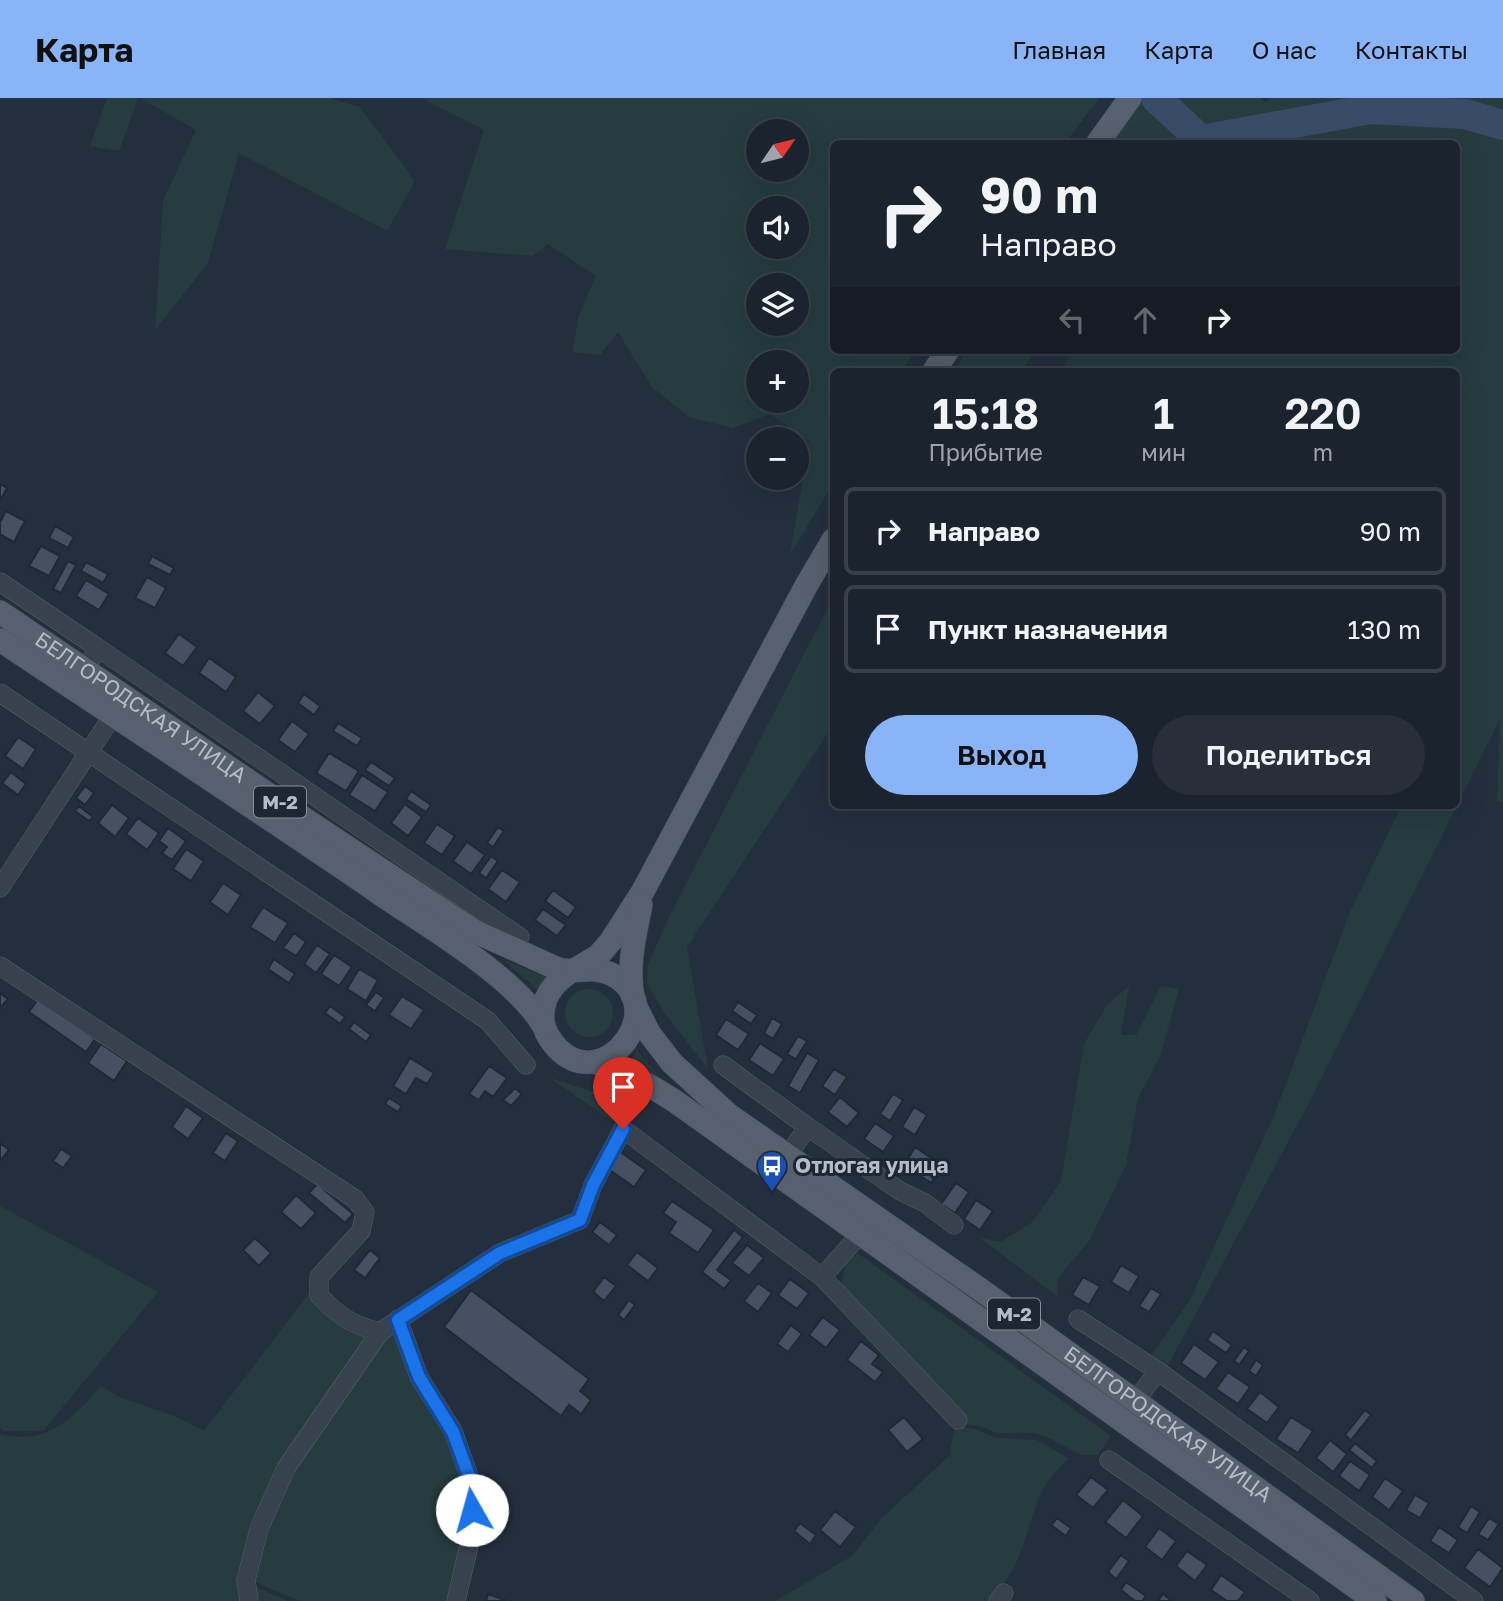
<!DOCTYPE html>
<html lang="ru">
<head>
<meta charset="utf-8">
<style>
	body { margin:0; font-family:"Golos Text",sans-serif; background:#282f3a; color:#f1f3f6; height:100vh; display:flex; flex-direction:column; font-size:26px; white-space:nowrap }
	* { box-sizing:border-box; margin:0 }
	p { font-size:23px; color:#a0a4aa }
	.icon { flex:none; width:38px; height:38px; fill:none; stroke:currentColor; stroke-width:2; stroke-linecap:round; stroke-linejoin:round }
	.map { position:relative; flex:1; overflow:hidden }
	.details { position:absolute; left:830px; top:270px; width:630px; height:441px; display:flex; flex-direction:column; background:#1b232e; border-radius:10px; box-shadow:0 7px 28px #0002,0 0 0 2px #39404a }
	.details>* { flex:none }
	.top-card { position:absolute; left:830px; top:42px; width:630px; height:214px; border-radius:10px; box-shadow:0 7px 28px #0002,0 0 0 2px #39404a; background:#1b232e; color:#f1f3f6; overflow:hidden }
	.needle { width:46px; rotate:55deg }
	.fabs { position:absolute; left:746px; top:21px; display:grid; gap:14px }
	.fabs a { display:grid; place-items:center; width:63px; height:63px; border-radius:50%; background:#1b232e; box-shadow:0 7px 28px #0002,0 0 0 2px #39404a; font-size:35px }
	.pin { position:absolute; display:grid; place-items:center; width:60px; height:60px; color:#fff; margin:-72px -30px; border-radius:50% 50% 50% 0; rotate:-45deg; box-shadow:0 0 7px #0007 }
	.pin .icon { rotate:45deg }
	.me { position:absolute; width:77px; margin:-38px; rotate:353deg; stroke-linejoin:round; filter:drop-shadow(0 0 5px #0008) }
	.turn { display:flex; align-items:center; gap:24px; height:147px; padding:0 35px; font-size:32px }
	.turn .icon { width:91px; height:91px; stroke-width:2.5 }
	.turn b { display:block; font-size:49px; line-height:60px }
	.lanes { display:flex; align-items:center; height:66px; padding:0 35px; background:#0003; justify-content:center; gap:35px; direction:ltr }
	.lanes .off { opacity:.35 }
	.eta { display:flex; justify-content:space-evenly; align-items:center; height:119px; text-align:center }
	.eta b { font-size:42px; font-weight:600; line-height:49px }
	.primary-button { display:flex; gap:14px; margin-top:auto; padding:14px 35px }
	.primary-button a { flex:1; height:80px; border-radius:42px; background:#8ab4f8; color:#111; font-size:28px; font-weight:600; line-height:80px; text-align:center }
	.primary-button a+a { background:#282f3a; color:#f1f3f6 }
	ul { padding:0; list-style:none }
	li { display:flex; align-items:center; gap:21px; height:88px; margin:0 14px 10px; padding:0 21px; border:4px solid #39404a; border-radius:10px }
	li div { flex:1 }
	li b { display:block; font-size:26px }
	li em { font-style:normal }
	header { display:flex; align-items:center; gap:42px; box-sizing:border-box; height:98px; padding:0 35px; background:#8ab4f8; color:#111 }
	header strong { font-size:33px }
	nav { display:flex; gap:38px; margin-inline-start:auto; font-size:24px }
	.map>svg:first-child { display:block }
</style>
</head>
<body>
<header>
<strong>Карта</strong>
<nav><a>Главная</a><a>Карта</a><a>О нас</a><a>Контакты</a></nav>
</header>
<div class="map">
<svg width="1503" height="1503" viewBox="0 0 1503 1503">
	<rect width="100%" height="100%" fill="#242f3e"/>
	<!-- green -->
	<path fill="#263c3f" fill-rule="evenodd" d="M107,0H138L119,53L90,48Z
		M140,0H330L360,9L415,83L387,133L239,55L208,165L155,232L163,103L196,32Z
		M421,0H1099L1065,45L833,46V252H916L902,273H833V385L790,457L809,343L770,316L733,330L689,319L651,288L618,234L600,257L573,254L578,219L596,178L548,146L533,158L445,151L484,32ZM758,33H796V72H758ZM758,110H796V149H758ZM796,187V226H758V187ZM758,264H796V303H758Z
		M1144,0L1180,11L1170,0H1261L1265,4L1271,0H1503V704L1497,703L1500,621L1308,1007L1166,1271L1149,1261L1190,1202L1275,1015L1350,814L1402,707H1456V273H1064L1071,252H1456V46L1112,45ZM1383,10L1479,17V18L1464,23L1354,17Z
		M968,252H1036L1022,273H953Z
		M833,500V627L687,849L708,971L664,914L647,886L648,867L669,819Z
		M502,861L545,879L538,892Z
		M1129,888L1121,937H1136L1161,888L1179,891L1160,959L1138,1000L1126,1067L1089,1143L1057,1181L1058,1199L980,1140L1001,1144L1031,1125L1061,1084L1084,946L1107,907Z
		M565 915a24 24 0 1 1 48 0a24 24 0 1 1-48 0Z
		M637,952L666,987L628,967Z
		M550,980L612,1000L621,1009L614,1024Z
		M0,1108L158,1194L43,1333H4L0,1330Z
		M859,1156L1111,1338L1098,1357H1081L1053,1342L1035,1335H997L981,1328L956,1326L840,1189L846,1162Z
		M316,1186L374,1236L284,1368L247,1503H0V1336C47,1348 72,1321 101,1288L119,1299L174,1318L204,1333Z
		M392,1232L397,1238C428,1296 477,1366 470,1435C467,1457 457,1481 452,1503H299L249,1481L289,1374Z
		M956,1329L972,1330L997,1340L1037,1342L1069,1361C1032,1388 1033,1433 1013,1471C1007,1482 998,1493 991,1503H775L852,1458L882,1420L949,1358L954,1332Z
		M249,1486L288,1503H251Z"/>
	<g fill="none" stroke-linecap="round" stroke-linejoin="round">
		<!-- river -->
		<path stroke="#394c67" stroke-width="30" d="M1156,0L1201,42L1371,11L1465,16L1503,27"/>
	</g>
	<!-- building -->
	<path fill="#455162" stroke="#1f2835" stroke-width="2" d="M0,386L7,390L0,403Z
		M6,413L25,423L14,444L0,436V424Z
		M55,428L74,439L68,450L49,440Z
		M41,448L60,458L49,478L29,468Z
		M152,458L174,470L170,477L148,466Z
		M68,463L76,467L61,495L53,491Z
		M86,464L108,476L103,485L81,473Z
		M147,479L166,490L155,510L135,500Z
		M86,482L109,496L99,512L76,498Z
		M179,536L197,549L183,568L165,555Z
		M209,560L236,579L226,594L199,575Z
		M258,594L275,608L260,626L243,613Z
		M304,596L320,608L314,617L298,605Z
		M292,623L309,636L295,654L278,642Z
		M338,625L362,640L357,648L333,633Z
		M18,639L36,651L23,671L5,658Z
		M329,655L359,673L346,693L316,675Z
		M371,664L395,680L389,688L365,672Z
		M11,674L26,686L18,697L2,685Z
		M362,677L388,694L375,713L349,697Z
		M85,688L94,695L85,707L76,700Z
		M411,693L431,707L426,714L406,701Z
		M405,706L422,719L408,738L391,725Z
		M112,707L129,720L115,739L98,725Z
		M79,708L93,719L89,723L75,713Z
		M138,720L159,735L147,752L126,736Z
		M437,726L455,738L442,757L424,745Z
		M498,729L504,733L493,749L487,745Z
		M168,730L186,743L172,762L162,755L167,749L159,743Z
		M467,744L485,757L471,776L453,763Z
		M186,751L204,763L191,783L173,771Z
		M491,758L498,763L486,780L479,775Z
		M502,772L520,784L506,804L488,791Z
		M223,785L241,797L228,817L210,804Z
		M553,792L576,809L568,820L545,803Z
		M263,809L288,825L275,845L250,829Z
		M543,811L566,827L557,838L535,822Z
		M294,835L306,844L296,858L283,850Z
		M317,847L330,856L316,875L304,866Z
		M334,857L352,869L339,888L321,876Z
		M274,861L295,876L289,885L268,871Z
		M359,871L378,882L366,903L347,891Z
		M376,894L384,900L375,913L366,907Z
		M0,895L8,901L0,910Z
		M402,898L424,912L411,931L389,917Z
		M38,901L95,941L86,954L29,914Z
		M738,904L757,917L751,926L732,913Z
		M330,908L345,919L340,926L325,915Z
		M772,920L782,926L773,941L764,935Z
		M726,921L749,936L738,952L716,937Z
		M354,924L371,937L366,944L349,931Z
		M798,938L807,943L796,961L787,956Z
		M760,945L784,961L773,978L749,962Z
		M101,946L127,963L114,983L88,965Z
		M807,955L819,962L800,995L788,988Z
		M410,960L434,975L427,986L416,980L406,996L393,988Z
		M489,968L507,980L493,999L485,993L479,1002L469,996Z
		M834,971L847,979L835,997L822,988Z
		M515,990L522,996L511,1008L503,1002Z
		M893,996L903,1002L890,1023L880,1016Z
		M840,999L859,1015L847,1029L828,1014Z
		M389,1000L402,1008L398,1014L385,1006Z
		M186,1008L203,1020L188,1041L172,1029Z
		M914,1009L927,1017L915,1037L902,1029Z
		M875,1025L894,1038L883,1054L864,1041Z
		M226,1035L238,1043L225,1063L213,1055Z
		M0,1045L9,1052L0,1063Z
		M915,1049L943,1068L931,1085L904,1067Z
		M61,1051L72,1058L63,1070L53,1063Z
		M619,1053L646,1072L634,1089L607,1070Z
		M956,1085L969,1094L955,1115L941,1106Z
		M317,1086L353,1116L345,1125L309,1095Z
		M296,1097L316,1115L301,1131L281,1114Z
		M976,1102L993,1113L980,1132L964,1121Z
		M672,1103L714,1132L698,1155L669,1135L676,1124L663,1115Z
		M600,1124L617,1137L609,1147L592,1134Z
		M734,1132L743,1139L717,1172L731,1182L724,1191L702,1174Z
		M255,1140L271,1155L259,1168L243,1152Z
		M747,1147L764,1160L749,1178L732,1165Z
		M370,1152L380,1160L365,1180L354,1172Z
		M637,1154L658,1170L648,1183L627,1167Z
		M1121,1167L1139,1178L1129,1195L1111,1184Z
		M604,1179L616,1188L604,1203L593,1194Z
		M1083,1179L1100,1188L1089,1207L1072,1197Z
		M790,1181L809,1195L797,1211L778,1197Z
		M758,1185L772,1195L758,1214L744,1203Z
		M1151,1190L1161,1196L1149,1214L1139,1208Z
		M471,1192L589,1281L580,1293L591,1302L581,1316L569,1307L561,1318L444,1229Z
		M629,1202L635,1207L624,1222L618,1217Z
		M823,1219L840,1232L826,1250L809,1237Z
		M791,1227L802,1236L788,1254L777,1246Z
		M1213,1233L1232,1247L1226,1255L1207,1242Z
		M861,1243L879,1257L872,1266L883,1274L875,1284L847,1262Z
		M1194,1246L1219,1264L1205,1282L1181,1265Z
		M1244,1249L1249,1253L1239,1267L1234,1263Z
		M1256,1262L1263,1267L1256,1278L1249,1273Z
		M1228,1274L1250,1289L1238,1306L1216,1291Z
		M1260,1294L1279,1309L1267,1325L1247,1311Z
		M1365,1312L1371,1317L1351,1342L1345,1337Z
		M904,1319L923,1341L907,1354L888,1332Z
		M1291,1319L1313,1333L1298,1355L1276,1341Z
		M1330,1342L1347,1356L1333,1374L1316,1360Z
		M1355,1345L1377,1363L1372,1370L1349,1352Z
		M1350,1363L1370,1377L1359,1393L1339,1378Z
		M1091,1379L1108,1392L1093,1410L1076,1397Z
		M1385,1380L1403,1393L1389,1412L1372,1399Z
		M1415,1397L1429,1405L1420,1420L1406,1412Z
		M1123,1402L1143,1418L1126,1440L1105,1424Z
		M1471,1408L1480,1414L1467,1435L1458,1429Z
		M835,1413L856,1429L840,1449L820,1432Z
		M1057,1420L1071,1430L1066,1438L1051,1427Z
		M1489,1420L1499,1426L1488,1442L1478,1436Z
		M800,1425L816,1437L810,1446L794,1433Z
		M1439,1429L1458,1442L1449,1455L1430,1443Z
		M1159,1430L1176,1443L1162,1462L1145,1449Z
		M1478,1451L1503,1470L1490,1489L1464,1470Z
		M1187,1453L1207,1467L1195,1483L1176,1468Z
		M1121,1457L1129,1463L1116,1481L1108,1474Z
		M1221,1477L1245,1494L1238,1503H1227L1211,1492Z
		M1126,1484L1146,1498L1142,1503H1135L1121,1492Z
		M488,1496L505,1502L504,1503H486Z
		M1163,1496L1172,1503H1158Z"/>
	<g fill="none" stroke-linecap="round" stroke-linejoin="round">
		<!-- minor casing -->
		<g stroke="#565f6c" stroke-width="19">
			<path id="minor" d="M0,484L98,550L92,560
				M98,550L520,839
				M0,595L488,923L526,967
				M0,790L113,617
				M0,868L355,1101L365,1114L361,1133L319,1179V1197C338,1218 352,1227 380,1234L500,1155L580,1122L593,1087L623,1031L822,1179
				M723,967L808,1029L787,1058
				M808,1029L900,1093L925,1105L954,1127
				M861,1135L822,1179L958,1322
				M398,1221L419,1279L453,1333L473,1389L472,1435L456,1503
				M1078,1221L1158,1273
				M1136,1302L1158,1273L1474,1503
				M1109,1362L1310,1503
				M249,1503L246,1482L259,1431L286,1370L380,1234
				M998,1503L1004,1495"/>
		</g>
		<!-- major casing -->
		<g stroke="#414a57" stroke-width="24">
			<g id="major">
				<path d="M1097,46L1130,0"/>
				<path d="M934,273L948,252"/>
				<path id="s1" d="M0,514L309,724L474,833L558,871C576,876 592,867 611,876C673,907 606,998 558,951C551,943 544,934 543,923C541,901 552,886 570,874"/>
				<path d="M0,542C126,626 254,709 379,795C427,828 514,878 543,927"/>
				<path d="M576,871L598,858L611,843L643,793L806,488L833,442"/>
				<path d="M633,899C627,868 635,837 641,807"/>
				<path id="s2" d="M636,909L649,935L672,965L729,1017L981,1192L1413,1503"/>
				<path d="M593,964C624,973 649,986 676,1004L1375,1503"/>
			</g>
		</g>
		<!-- minor -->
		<use href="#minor" stroke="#38414e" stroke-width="18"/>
		<!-- major -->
		<use href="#major" stroke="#56606e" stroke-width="23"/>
	</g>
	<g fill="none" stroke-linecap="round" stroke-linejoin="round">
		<!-- route casing -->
		<g stroke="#114b97" stroke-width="18">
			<path id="route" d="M472,1412L473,1389L453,1334L419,1279L398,1222L500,1155L580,1122L593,1087L623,1031"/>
		</g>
		<!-- route -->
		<use href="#route" stroke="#1a73e8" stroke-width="12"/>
	</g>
	<!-- icons -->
	<defs>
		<g id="bus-pin" transform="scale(1.575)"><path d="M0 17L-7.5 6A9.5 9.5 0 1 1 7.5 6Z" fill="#1a4fb4" stroke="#1d2633"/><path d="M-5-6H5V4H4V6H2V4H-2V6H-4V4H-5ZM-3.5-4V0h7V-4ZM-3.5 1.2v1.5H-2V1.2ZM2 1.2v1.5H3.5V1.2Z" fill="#fff"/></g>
	</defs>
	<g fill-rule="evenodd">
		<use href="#bus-pin" x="772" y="1068"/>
	</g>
	<g text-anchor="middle" stroke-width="6" stroke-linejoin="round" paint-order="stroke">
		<!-- shield labels -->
		<g fill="#1d2633" stroke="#878f9c" stroke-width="2">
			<rect x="254" y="688.5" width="52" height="31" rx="5"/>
			<rect x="988" y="1200.5" width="52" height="31" rx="5"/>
		</g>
		<g font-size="19" font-weight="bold" fill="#b4bcc9">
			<text x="280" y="711">М-2</text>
			<text x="1014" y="1223">М-2</text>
		</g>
		<!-- street labels -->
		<g font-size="21" fill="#b4bcc9" stroke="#1d2633">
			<text dy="7" stroke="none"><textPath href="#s1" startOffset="170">БЕЛГОРОДСКАЯ УЛИЦА</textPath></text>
			<text dy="7" stroke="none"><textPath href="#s2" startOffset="681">БЕЛГОРОДСКАЯ УЛИЦА</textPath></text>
		</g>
		<!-- poi labels -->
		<g font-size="21" font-weight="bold" fill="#b4bcc9" stroke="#1d2633" text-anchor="start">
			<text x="795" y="1075">Отлогая улица</text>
		</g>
	</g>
</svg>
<div class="fabs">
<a><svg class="needle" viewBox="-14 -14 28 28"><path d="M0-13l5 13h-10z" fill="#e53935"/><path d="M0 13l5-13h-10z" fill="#a0a4aa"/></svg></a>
<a><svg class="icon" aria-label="sound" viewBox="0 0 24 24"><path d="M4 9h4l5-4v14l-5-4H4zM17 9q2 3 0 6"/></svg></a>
<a><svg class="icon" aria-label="layers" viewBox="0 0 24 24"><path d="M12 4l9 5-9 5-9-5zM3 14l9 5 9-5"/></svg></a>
<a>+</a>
<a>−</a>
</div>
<div class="pin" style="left:623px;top:1031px;background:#d93025"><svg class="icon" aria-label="arrive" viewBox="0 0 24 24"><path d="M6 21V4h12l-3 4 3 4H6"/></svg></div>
<svg class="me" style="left:472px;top:1412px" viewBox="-20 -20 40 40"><circle r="19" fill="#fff"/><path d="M0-13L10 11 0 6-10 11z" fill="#1a73e8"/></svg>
<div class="top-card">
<div class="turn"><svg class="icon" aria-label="right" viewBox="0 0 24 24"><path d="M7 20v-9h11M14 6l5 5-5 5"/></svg><div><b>90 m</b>Направо</div></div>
<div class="lanes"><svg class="icon off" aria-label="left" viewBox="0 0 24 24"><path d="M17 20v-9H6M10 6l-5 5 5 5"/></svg><svg class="icon off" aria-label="ahead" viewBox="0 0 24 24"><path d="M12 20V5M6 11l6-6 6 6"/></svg><svg class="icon" aria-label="right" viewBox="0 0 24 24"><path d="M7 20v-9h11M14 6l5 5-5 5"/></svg></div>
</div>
<section class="details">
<div class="eta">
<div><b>15:18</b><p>Прибытие</p></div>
<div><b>1</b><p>мин</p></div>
<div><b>220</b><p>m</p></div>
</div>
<ul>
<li><svg class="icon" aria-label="right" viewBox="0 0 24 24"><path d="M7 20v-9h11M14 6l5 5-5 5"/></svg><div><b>Направо</b></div><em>90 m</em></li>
<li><svg class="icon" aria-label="arrive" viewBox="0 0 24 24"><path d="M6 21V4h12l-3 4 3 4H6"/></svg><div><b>Пункт назначения</b></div><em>130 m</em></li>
</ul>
<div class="primary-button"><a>Выход</a><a>Поделиться</a></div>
</section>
</div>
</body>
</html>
